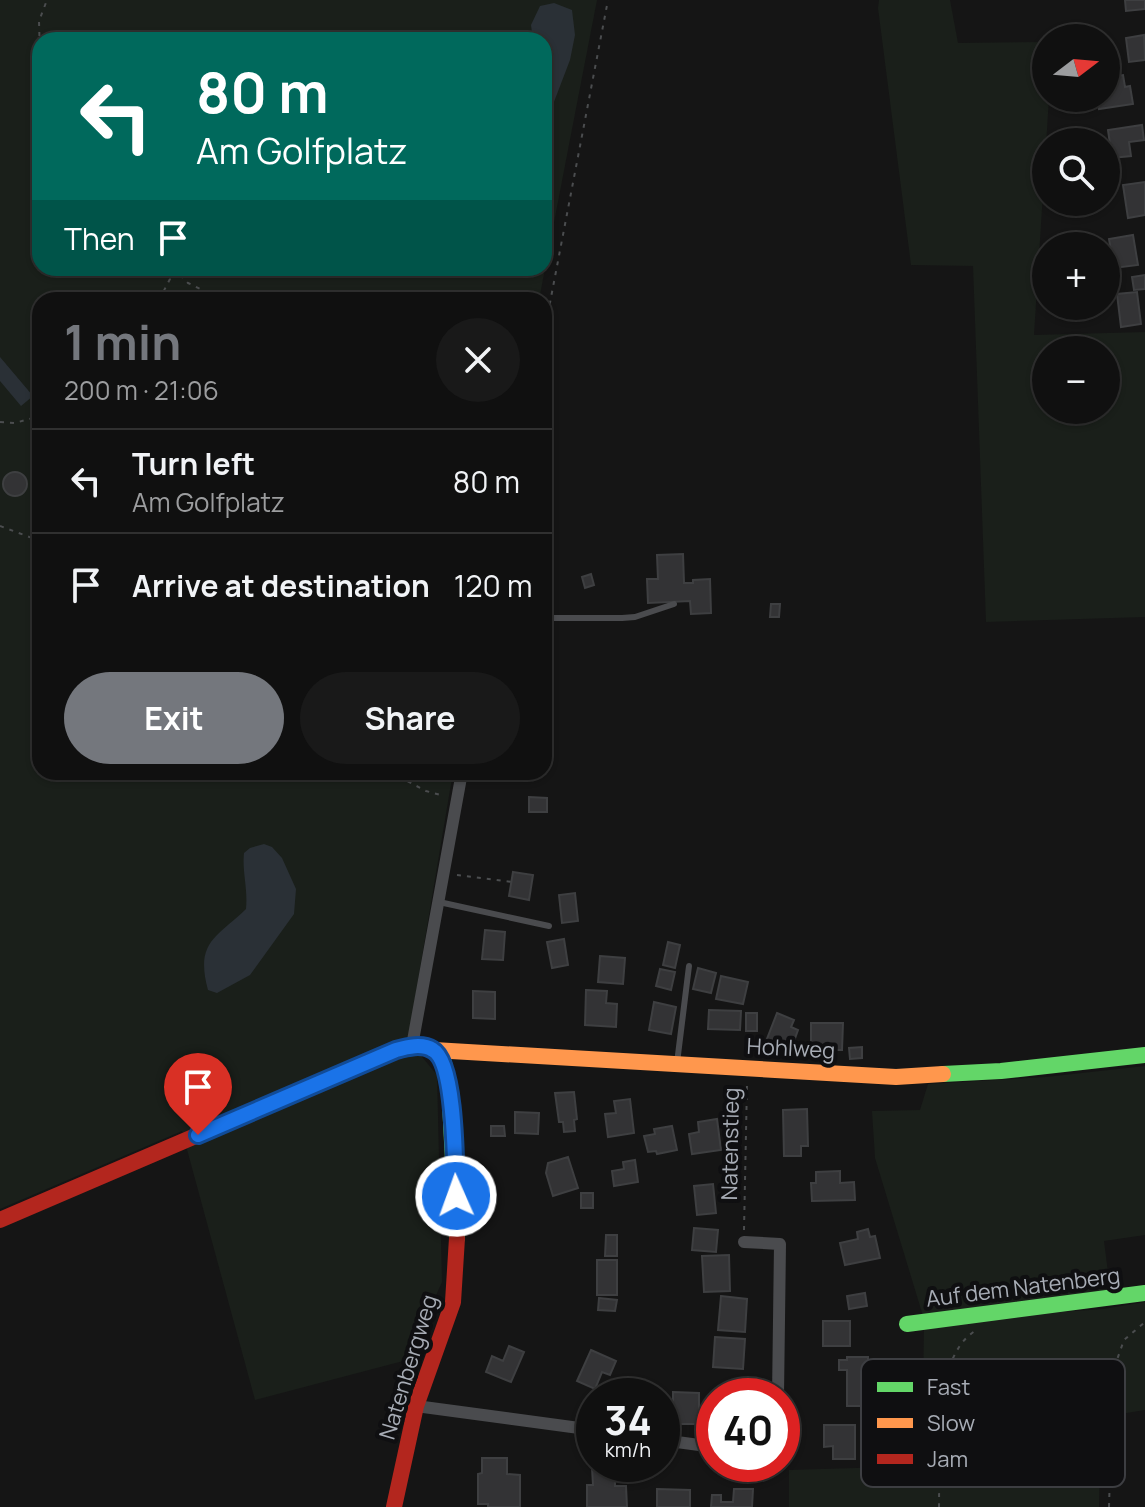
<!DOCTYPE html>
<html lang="en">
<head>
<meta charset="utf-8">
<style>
	body { margin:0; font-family:Manrope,sans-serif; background:#191919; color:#f1f3f6; height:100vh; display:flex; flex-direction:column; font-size:30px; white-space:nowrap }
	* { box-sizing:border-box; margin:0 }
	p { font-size:26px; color:#9c9d9f }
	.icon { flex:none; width:44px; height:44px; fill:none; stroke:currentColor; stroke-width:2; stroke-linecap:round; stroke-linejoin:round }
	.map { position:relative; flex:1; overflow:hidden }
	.side { position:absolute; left:32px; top:292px; width:520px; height:488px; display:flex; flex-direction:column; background:#101010; border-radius:24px; box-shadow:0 2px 6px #0004,0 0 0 2px #303030 }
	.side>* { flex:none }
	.top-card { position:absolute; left:32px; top:32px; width:520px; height:244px; border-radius:24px; box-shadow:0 2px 6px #0004,0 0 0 2px #303030; background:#00695c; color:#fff; overflow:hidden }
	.needle { width:52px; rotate:74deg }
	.controls { position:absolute; left:1032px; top:24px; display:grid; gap:16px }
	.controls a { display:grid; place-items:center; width:88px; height:88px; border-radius:50%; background:#101010; box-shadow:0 2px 6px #0004,0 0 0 2px #303030; font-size:40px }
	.speed { position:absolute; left:576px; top:1378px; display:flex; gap:16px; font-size:40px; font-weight:700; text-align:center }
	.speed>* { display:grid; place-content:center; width:104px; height:104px; border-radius:50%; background:#101010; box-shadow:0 2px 6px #0004,0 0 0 2px #303030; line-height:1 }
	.speed small { font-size:20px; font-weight:400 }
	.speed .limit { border:12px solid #d22; background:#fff; color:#111 }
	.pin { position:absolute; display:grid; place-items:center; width:68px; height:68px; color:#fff; margin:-82px -34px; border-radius:50% 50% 50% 0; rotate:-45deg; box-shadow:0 0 8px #0007 }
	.pin .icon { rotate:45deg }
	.me { position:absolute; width:88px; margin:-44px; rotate:358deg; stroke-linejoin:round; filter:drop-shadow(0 0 6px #0008) }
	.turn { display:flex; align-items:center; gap:28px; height:168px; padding:0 32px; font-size:36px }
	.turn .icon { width:104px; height:104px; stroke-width:2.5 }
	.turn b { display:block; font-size:56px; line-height:68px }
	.then { display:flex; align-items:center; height:76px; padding:0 32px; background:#0003; gap:16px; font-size:30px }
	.round { display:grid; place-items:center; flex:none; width:84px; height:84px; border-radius:42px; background:#191919 }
	.headline { display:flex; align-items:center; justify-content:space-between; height:136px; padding:0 32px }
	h1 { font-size:48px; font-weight:700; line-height:60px; color:#74777d }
	.action { display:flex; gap:16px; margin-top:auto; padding:16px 32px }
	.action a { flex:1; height:92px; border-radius:48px; background:#74777d; color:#fff; font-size:32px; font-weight:700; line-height:92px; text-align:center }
	.action a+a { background:#191919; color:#f1f3f6 }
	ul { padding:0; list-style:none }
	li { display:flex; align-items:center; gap:24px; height:104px; padding:0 32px; border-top:2px solid #303030 }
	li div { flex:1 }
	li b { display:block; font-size:30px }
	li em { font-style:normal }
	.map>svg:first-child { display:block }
</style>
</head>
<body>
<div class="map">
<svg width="1145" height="1507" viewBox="0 0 1145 1507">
	<rect width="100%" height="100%" fill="#151515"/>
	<!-- green -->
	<path fill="#1a1f1a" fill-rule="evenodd" d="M0,0H597L539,300H40V772H453L408,1040L437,1075L442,1282L407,1360L255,1400L182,1131L0,1209ZM40,40H544V268H40Z
		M879,0H950L958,43L1046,42V98H1049L1034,335L1145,332V617L986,622L973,266L911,265L878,8ZM1046,350H1106V410H1046Z
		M1145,1066V1235L1104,1241L1111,1296L923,1316L875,1158L872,1111L920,1110L928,1084L1046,1077Z
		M1145,1302V1410L1102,1417L1101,1410L1099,1507H789V1470L922,1466L924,1322L1103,1309Z"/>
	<!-- water -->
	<path fill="#2a3036" d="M554,3L572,10L575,35L570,60L544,128V40H533L531,25L540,6Z
		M0,357L33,396L21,406L0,381Z
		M264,844L272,847L282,858L296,889L294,914L250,975L217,993L208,990C195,942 216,938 246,909C248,888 242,872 244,853L250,848Z"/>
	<!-- building -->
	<path fill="#333335" stroke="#3e3f41" stroke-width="2" d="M1125,0H1145V9L1126,11Z
		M1144,35L1145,60L1129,62L1126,38Z
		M1123,75L1125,87L1130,86L1133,104L1099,109L1098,98H1106V77Z
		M1142,125L1144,140L1129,142L1131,156L1112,158L1108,130Z
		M1145,182V215L1128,218L1123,185Z
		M1133,235L1138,265L1114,268L1109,239Z
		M1145,275V289L1134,290L1132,277Z
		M1137,292L1141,324L1121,327L1117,294Z
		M3 484a12 12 0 1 1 24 0a12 12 0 1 1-24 0Z
		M683,554L684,583H693V580L710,579L711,613L691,614L690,601L648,603L647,579H658L657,555Z
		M591,574L594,585L585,588L582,577Z
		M771,604H780L779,617H770Z
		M529,797L547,798V812H529Z
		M513,872L533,875L529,900L509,896Z
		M575,893L578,921L562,923L559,895Z
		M485,930L505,932L503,960L482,959Z
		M564,939L568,965L552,968L547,942Z
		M668,942L680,945L675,968L663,965Z
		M600,956L625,958L623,984L598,982Z
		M698,968L716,973L711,993L693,989Z
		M660,969L675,972L671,990L656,986Z
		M721,976L748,982L743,1004L716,999Z
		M586,990L607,991L606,1003L617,1004L616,1027L585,1025Z
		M473,991L495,992V1019L473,1018Z
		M654,1002L676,1007L671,1034L649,1030Z
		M709,1010L741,1011L740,1030L708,1029Z
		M746,1013H757V1031H746Z
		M777,1013L794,1020L791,1027L798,1030L793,1044L786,1041L782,1051L765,1044Z
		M811,1023H843L842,1050H811Z
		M862,1047V1058L850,1059L849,1048Z
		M574,1092L577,1119L574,1120L575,1131L564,1132L563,1122H559L555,1093Z
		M630,1099L634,1133L608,1137L605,1114L616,1113L614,1101Z
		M807,1109L808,1146H801V1156H784L783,1110Z
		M515,1112L539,1113L538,1134L515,1133Z
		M717,1119L721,1150L692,1154L689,1134L699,1132L698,1122Z
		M491,1126H504L505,1136H491Z
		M672,1126L677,1150L657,1154L656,1151L648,1152L644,1136L655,1134L654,1129Z
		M568,1157L578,1188L553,1196L546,1173L548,1163Z
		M635,1160L638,1182L614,1186L612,1171L624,1169L623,1162Z
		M840,1171V1183L854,1182L855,1200L812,1201L811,1183H816V1172Z
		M713,1184L716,1213L697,1215L694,1186Z
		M581,1193H593V1208H581Z
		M694,1228L718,1230L716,1252L692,1250Z
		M868,1229L870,1237L875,1236L880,1258L845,1265L840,1243L858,1239L857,1232Z
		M606,1235H617V1256H605Z
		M729,1255L730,1291L704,1292L702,1256Z
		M597,1260H617V1295H597Z
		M865,1293L867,1306L849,1309L847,1296Z
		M721,1296L747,1299L745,1332L718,1330Z
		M599,1298L617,1300L615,1311L598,1310Z
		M823,1321H850V1346H823Z
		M715,1337L745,1339L743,1369L713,1367Z
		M509,1346L524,1352L511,1382L486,1372L492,1356L503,1361Z
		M591,1350L616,1361L610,1375L602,1372L595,1389L577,1381Z
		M847,1357H868V1406H847V1370H839V1360H847Z
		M673,1392L699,1393V1424H673Z
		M824,1425H855V1459H833V1446L824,1447Z
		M482,1458H507V1474L520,1475V1507H488V1504H478V1474L482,1473Z
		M592,1468H615V1486H626L627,1507H587V1485H593Z
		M657,1489L690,1490V1507H657Z
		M734,1489H753L752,1507H711L712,1495H721V1502H733Z"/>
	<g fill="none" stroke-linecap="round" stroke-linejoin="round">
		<!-- path -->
		<path stroke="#4b4d4f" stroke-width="2" stroke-dasharray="4 6" stroke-linecap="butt" d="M40,56L39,21L47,0
			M173,268L188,283L217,297
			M159,300L170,279L168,268
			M544,334L608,0
			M0,422L15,423L40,416
			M0,526L40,541
			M390,772L426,791L444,796
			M457,875L512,882
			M744,1230L747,1084
			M939,1507C940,1460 931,1358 975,1331
			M1109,1507L1113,1371L1124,1340L1145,1322"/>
		<!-- lane -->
		<path stroke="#4a4b4e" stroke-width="6" d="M544,618H622L635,617L674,604
			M439,902L549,926
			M677,1063L689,966"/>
		<!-- street -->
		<path stroke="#4a4b4e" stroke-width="12" d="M412,1046L462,772
			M744,1242L780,1244L778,1396
			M416,1406L594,1430
			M662,1440L714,1447"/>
		<!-- fast -->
		<path stroke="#63d668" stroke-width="16" d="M434,1050L444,1063L449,1084L457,1238
			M943,1074L1001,1071L1145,1055
			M907,1324L1145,1293"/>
		<!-- slow -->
		<path stroke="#ff974d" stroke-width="16" d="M328,1079L396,1050L412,1046L434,1050L896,1077L943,1074"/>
		<!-- jam -->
		<path stroke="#b3261e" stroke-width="16" d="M0,1220L328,1079
			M394,1507L416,1406L453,1302L457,1238"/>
	</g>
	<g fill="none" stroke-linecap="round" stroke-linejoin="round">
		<!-- route casing -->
		<g stroke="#114b97" stroke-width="20">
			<path id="route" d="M198,1135L396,1050C407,1047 422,1043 433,1050C456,1063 455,1169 456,1196"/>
		</g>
		<!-- route -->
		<use href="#route" stroke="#1a73e8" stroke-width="14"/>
	</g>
	<g text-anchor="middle" stroke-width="8" stroke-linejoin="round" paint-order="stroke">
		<!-- street labels -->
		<g font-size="22" fill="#a7acb5" stroke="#0f0f11">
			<text transform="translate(791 1048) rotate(3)" y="8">Hohlweg</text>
			<text transform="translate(730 1144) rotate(-89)" y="8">Natenstieg</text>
			<text transform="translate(1023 1287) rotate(-7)" y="8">Auf dem Natenberg</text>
			<text transform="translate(408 1367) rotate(-73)" y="8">Natenbergweg</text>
		</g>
	</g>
	<!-- legend -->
	<rect x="861" y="1359" width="264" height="128" rx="12" fill="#0f0f11" stroke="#3d3e42" stroke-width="2"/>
	<rect x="877" y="1382" width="36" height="10" fill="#63d668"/>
	<rect x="877" y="1418" width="36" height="10" fill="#ff974d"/>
	<rect x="877" y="1454" width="36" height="10" fill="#b3261e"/>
	<g font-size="22" fill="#a7acb5">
		<text x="927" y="1395">Fast</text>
		<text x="927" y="1431">Slow</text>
		<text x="927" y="1467">Jam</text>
	</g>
</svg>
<div class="controls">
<a><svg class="needle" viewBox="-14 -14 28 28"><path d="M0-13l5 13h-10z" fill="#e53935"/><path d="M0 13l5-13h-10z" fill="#9c9d9f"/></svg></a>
<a><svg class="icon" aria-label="search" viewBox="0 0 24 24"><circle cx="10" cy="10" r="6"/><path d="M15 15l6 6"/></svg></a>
<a>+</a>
<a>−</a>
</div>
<div class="speed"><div>34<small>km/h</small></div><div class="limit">40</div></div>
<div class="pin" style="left:198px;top:1135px;background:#d93025"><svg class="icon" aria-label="arrive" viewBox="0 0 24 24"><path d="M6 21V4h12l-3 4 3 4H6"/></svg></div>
<svg class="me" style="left:456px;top:1196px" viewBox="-20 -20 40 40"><circle r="17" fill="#1a73e8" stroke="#fff" stroke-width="3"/><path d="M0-11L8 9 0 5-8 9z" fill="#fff"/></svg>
<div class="top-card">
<div class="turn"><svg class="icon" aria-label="left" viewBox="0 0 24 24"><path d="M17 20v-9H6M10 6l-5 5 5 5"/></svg><div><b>80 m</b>Am Golfplatz</div></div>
<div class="then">Then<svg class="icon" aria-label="arrive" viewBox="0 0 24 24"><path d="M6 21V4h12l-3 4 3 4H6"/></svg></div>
</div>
<section class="side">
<div class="headline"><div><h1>1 min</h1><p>200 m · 21:06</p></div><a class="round"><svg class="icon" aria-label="close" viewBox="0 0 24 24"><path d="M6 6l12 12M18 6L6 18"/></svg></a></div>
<ul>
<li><svg class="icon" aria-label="left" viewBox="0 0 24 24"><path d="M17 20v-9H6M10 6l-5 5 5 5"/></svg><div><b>Turn left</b><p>Am Golfplatz</p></div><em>80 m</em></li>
<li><svg class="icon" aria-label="arrive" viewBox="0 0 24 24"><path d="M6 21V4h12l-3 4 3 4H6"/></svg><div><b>Arrive at destination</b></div><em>120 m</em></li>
</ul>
<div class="action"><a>Exit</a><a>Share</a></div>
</section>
</div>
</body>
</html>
